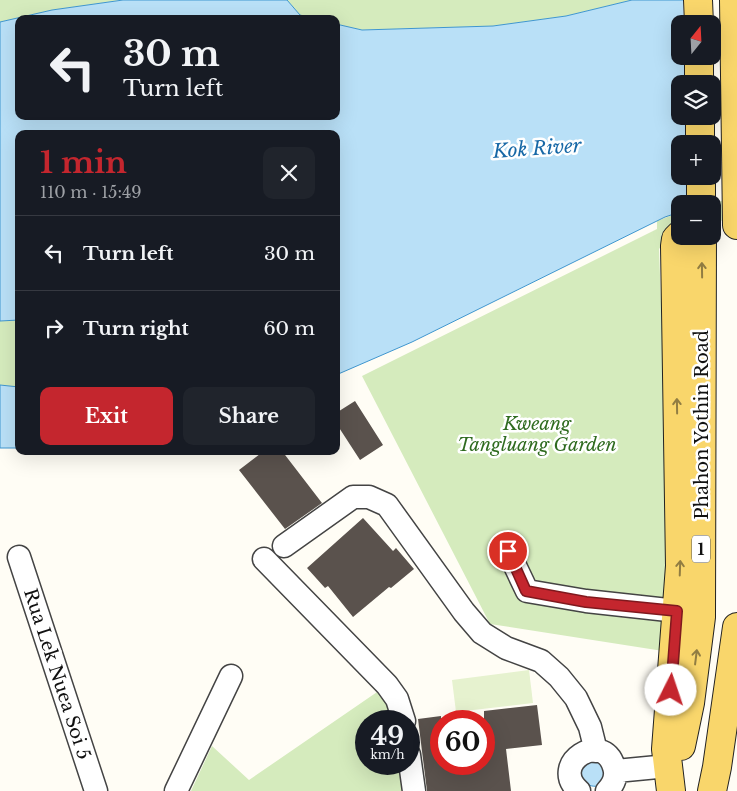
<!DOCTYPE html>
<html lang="en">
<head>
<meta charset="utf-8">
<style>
	body { margin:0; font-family:"Libre Baskerville",serif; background:#20242c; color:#f1f3f6; height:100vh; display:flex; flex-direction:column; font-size:19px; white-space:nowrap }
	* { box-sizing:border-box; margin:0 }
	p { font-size:16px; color:#9ea1a6 }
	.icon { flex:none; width:28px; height:28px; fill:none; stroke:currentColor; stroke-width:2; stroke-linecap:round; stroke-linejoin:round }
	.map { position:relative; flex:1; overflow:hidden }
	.side { position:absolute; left:15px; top:130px; width:325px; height:325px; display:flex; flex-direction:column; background:#171b24; border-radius:10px; box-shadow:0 5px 20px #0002 }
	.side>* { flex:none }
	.guide { position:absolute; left:15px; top:15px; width:325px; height:105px; border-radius:10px; box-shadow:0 5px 20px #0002; background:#171b24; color:#f1f3f6; overflow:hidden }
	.needle { width:32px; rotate:18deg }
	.tools { position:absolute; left:671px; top:15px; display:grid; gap:10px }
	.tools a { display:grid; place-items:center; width:50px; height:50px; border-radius:10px; background:#171b24; box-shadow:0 5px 20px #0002; font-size:25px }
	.speed { position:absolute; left:355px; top:710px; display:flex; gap:10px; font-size:25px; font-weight:700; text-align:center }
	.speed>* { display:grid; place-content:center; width:65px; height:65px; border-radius:50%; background:#171b24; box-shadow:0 5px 20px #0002; line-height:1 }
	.speed small { font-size:12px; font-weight:400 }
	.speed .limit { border:8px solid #d22; background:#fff; color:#111 }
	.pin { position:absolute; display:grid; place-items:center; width:42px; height:42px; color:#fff; margin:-21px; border:2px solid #fff; border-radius:50%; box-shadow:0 1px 5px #0007 }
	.me { position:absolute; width:55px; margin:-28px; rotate:4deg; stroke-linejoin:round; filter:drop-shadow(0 0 4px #0008) }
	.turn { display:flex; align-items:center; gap:18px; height:105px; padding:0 25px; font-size:22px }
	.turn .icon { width:65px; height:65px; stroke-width:2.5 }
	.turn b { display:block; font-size:35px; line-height:42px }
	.round { display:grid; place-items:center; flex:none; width:52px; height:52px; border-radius:10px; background:#20242c }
	.head { display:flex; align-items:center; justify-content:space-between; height:85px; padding:0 25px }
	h1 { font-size:30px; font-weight:700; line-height:38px; color:#c4262e }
	.button { display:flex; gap:10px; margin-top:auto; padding:10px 25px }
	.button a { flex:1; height:58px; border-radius:10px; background:#c4262e; color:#fff; font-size:20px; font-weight:700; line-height:58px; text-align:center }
	.button a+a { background:#20242c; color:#f1f3f6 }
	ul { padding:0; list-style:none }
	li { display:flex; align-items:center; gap:15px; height:75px; padding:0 25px; border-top:1px solid #363941 }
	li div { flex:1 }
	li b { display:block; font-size:19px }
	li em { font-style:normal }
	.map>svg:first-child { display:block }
</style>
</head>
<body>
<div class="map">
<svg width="737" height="791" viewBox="0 0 737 791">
	<rect width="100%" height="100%" fill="#fffdf5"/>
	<!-- green -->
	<path fill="#d5ebbd" d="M0,0H123L52,10L0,22Z
		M287,0H632L566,16L493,26L361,30L336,24V19H315L300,15Z
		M737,194V220L713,221L712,204Z
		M680,212V229L671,235L659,249L671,566L663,651L490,624L362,376L657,229V221Z
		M19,320V387L0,385V321Z
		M380,690L396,721H366V764H404L408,791H191L212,746L249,780Z"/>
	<!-- pitch -->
	<path fill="#e6f2cf" d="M529,670L533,703L456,712L452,680Z"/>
	<!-- water -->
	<path fill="#b9e0f7" stroke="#3f96cf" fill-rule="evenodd" d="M123,0H287L300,15L315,19H19V116H336V24L362,30L493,26L566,16L632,0H737V194L706,204H680V212L665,217L412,342L336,375V134H19V320L0,321V22L52,10ZM680,24H712V56H680ZM680,84H712V116H680ZM680,144H712V176H680Z
		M0,385L19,387V448H0Z
		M596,760L607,771L598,786C586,788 577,778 581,766Z"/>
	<!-- pier -->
	<path fill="#fffdf5" d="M683,0H737V196L712,204H687L686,176H712V144H686L685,116H712V84H685L684,56H712V24H684Z"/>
	<!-- building -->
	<path fill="#5a524d" d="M355,401L383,445L360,460L336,423V413Z
		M264,451H282L322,503L285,529L239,470Z
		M363,518L393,551L396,548L414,569L391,588L389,587L353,617L328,586L325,588L307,568Z
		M537,705L542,745L506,749L511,791H427L418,719L441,716V764H484V711Z"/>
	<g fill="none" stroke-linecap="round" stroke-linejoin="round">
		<!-- minor casing -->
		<g stroke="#444" stroke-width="25">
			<path id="minor" d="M284,546L353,497H369L387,505L464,612L482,633L506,648L541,661L559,677L576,698L590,727L596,751
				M508,551L527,591L586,601L677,611
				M19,557L96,791
				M264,559L387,685L397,699L404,721
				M409,755L414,791
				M616,771L668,766
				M176,791L231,676
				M579,791C548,764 603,729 614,767C617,776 614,784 607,791"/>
		</g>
		<!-- major casing -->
		<g stroke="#222" stroke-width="30">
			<path id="major" d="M698,0L699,24
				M734,0L737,225
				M699,56V84
				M700,116V144
				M701,176V204
				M681,746L690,703L701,617L702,236
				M671,791L666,749L680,566L675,246L676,239L680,235
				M712,791L717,767L737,627"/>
		</g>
		<!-- minor -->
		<use href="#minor" stroke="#fff" stroke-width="22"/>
		<!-- major -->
		<use href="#major" stroke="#f9d66b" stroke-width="28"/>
	</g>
	<!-- one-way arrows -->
	<defs><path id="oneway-shaft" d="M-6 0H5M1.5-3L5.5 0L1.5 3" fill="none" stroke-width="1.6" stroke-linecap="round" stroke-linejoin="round" transform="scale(1.25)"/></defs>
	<g stroke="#917d42">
		<use href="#oneway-shaft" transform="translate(702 270) rotate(-91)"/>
		<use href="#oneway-shaft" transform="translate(677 406) rotate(-91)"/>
		<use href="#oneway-shaft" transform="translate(680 568) rotate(-88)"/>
		<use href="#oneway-shaft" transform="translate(696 657) rotate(-83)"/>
	</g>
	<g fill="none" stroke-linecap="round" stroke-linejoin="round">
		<!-- route casing -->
		<g stroke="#7f191e" stroke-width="12">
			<path id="route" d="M508,551L526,591L586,602L677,611L671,690"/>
		</g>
		<!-- route -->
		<use href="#route" stroke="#c4262e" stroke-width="9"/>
	</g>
	<g text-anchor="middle" stroke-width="5" stroke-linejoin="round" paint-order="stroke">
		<!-- shield labels -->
		<rect fill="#fff" stroke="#585858" stroke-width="1" x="692" y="535.5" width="18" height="27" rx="4"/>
		<g font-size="16" font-weight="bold" fill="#111">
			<text x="701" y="555">1</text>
		</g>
		<!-- park labels -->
		<g font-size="18" font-style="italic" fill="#2f6b1f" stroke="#fff">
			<text x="537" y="430">Kweang<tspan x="537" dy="21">Tangluang Garden</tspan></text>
		</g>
		<!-- street labels -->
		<g font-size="18" fill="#111" stroke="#fff">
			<text transform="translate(702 425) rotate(-90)" y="6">Phahon Yothin Road</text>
			<text transform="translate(57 674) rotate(72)" y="6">Rua Lek Nuea Soi 5</text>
		</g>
		<!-- water labels -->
		<g font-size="19" font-style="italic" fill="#1768a6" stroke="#fff">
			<text transform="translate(537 148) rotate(-4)" y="7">Kok River</text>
		</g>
	</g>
</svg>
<div class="tools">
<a><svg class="needle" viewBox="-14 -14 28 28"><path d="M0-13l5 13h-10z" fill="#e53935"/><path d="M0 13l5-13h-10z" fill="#9ea1a6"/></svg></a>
<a><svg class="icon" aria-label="layers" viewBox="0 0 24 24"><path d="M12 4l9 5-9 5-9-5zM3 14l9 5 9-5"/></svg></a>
<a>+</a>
<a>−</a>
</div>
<div class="speed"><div>49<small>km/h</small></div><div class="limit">60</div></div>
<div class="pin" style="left:508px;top:551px;background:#d93025"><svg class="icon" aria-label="arrive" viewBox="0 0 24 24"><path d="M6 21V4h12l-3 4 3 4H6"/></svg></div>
<svg class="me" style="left:671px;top:690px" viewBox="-20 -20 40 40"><circle r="19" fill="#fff"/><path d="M0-13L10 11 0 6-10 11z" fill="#c4262e"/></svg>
<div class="guide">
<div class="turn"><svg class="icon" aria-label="left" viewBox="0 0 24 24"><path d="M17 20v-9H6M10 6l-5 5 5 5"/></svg><div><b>30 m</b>Turn left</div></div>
</div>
<section class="side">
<div class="head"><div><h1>1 min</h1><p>110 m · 15:49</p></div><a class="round"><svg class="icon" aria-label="close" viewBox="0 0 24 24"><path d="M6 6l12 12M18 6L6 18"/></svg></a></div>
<ul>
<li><svg class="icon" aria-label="left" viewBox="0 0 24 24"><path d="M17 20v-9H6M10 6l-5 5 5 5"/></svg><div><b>Turn left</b></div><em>30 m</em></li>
<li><svg class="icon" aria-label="right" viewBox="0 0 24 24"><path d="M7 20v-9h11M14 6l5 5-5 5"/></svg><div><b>Turn right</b></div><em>60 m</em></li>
</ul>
<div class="button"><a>Exit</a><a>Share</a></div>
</section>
</div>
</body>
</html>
